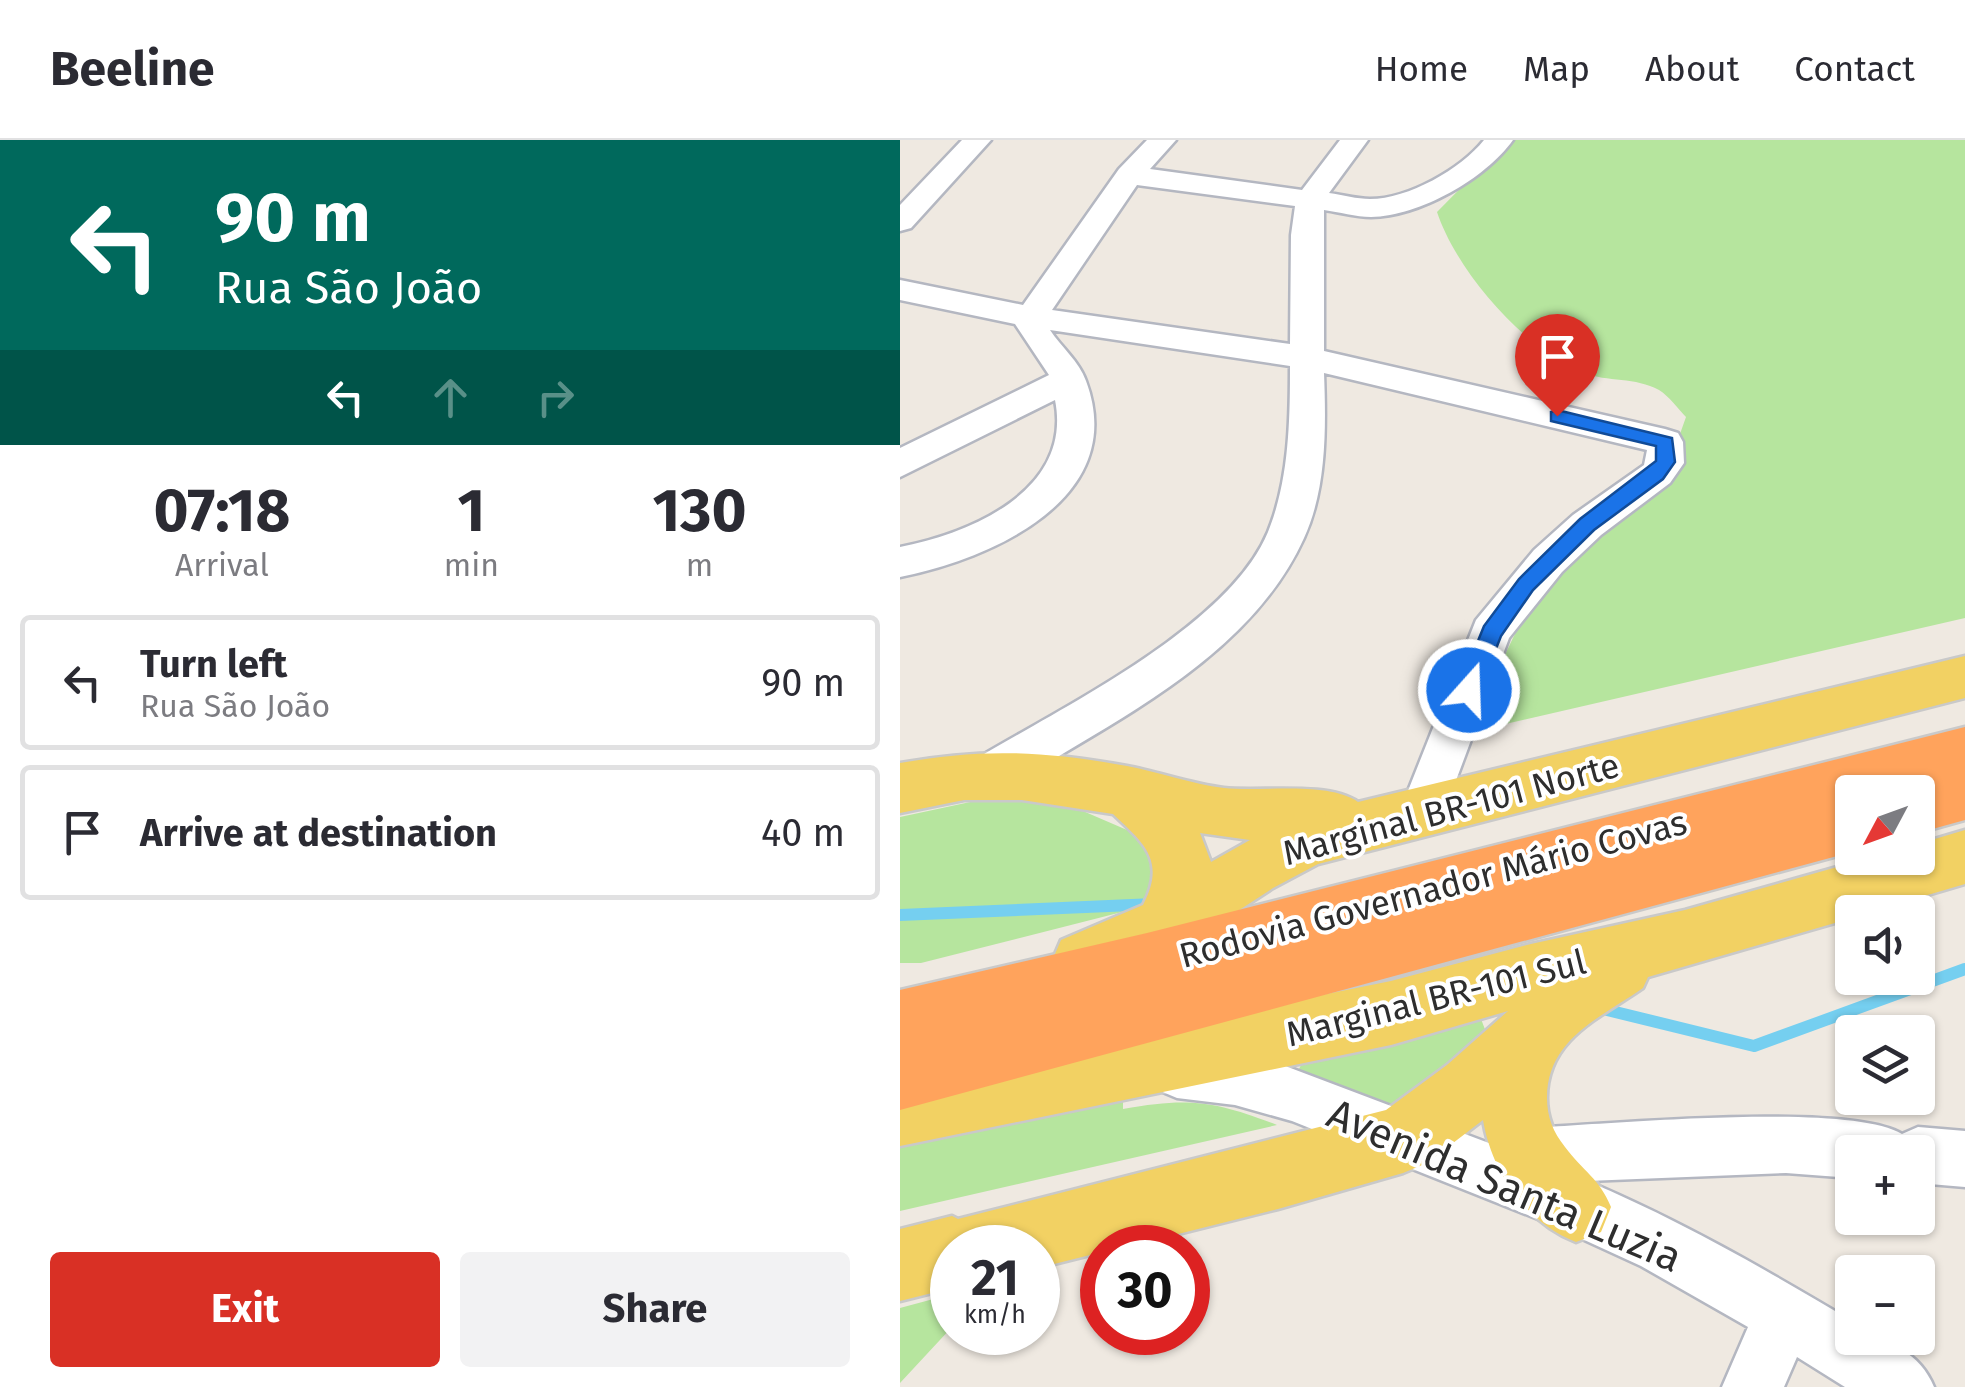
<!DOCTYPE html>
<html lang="en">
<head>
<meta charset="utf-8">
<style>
	body { margin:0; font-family:"Fira Sans",sans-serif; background:#f2f2f3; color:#2b2b33; height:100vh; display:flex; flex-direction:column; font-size:38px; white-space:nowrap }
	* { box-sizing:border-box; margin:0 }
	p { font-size:32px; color:#7c7c81 }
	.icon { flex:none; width:55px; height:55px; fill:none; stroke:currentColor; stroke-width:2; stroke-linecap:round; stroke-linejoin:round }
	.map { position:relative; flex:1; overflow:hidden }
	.details { display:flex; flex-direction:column; background:#fff; width:900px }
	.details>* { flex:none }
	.top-card { background:#00695c; color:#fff; overflow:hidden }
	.needle { width:65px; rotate:229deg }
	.tools { position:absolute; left:935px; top:635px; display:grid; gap:20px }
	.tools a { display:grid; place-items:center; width:100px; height:100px; border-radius:10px; background:#fff; box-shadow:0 2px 8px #0004; font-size:50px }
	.speed { position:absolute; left:30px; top:1085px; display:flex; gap:20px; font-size:50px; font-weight:700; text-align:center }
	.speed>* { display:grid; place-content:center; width:130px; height:130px; border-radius:50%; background:#fff; box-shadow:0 2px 8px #0004; line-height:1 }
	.speed small { font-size:25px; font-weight:400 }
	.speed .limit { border:15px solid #d22; background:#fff; color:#111 }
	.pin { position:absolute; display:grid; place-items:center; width:85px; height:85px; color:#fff; margin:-102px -42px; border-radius:50% 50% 50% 0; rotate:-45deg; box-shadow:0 0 10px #0007 }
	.pin .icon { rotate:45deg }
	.me { position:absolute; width:110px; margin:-55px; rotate:20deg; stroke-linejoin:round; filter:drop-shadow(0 0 8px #0008) }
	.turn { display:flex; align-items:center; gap:35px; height:210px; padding:0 50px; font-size:45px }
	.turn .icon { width:130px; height:130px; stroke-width:2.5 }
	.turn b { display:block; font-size:70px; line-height:85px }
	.lanes { display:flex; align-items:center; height:95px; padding:0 50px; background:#0003; justify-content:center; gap:50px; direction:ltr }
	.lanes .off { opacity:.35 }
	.eta { display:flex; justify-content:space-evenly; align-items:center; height:170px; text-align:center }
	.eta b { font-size:60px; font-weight:700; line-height:70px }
	.cta { display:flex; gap:20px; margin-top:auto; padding:20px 50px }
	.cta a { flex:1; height:115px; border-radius:10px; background:#d93025; color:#fff; font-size:40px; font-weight:700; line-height:115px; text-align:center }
	.cta a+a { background:#f2f2f3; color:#2b2b33 }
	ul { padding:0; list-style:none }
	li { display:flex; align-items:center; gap:30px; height:135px; margin:0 20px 15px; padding:0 30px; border:5px solid #e1e1e2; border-radius:10px }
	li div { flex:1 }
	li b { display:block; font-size:38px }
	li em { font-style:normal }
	header { display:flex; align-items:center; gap:60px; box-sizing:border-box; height:140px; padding:0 50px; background:#fff; border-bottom:2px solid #e1e1e2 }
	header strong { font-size:48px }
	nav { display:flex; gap:55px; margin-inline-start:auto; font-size:35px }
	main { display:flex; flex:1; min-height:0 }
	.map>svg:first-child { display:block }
</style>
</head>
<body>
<header>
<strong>Beeline</strong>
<nav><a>Home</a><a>Map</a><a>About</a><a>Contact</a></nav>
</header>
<main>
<section class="details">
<div class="top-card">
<div class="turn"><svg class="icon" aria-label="left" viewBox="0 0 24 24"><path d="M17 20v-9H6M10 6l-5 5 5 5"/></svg><div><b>90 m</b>Rua São João</div></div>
<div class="lanes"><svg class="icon" aria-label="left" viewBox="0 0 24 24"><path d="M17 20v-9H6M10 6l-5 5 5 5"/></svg><svg class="icon off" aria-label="ahead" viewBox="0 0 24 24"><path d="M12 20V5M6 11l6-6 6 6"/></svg><svg class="icon off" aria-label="right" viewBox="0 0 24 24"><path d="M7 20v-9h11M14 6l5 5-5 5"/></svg></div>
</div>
<div class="eta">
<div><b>07:18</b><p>Arrival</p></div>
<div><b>1</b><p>min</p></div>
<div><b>130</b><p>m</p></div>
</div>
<ul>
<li><svg class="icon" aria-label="left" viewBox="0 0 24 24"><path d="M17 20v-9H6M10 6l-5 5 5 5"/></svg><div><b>Turn left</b><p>Rua São João</p></div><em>90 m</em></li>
<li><svg class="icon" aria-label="arrive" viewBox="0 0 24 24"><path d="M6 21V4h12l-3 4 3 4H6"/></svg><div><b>Arrive at destination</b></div><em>40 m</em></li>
</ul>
<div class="cta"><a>Exit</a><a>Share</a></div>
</section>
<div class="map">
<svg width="1065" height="1247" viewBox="0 0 1065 1247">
	<rect width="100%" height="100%" fill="#efe9e1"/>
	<!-- green -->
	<path fill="#b6e59e" d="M608,0H1065V478L575,591L599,527L640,442L764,339L786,277C778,269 769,256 759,250C736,237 707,242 684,233C625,210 557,132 537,72Z
		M103,655L169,665L241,696L259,729L247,756L226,771L21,823H0V677Z
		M581,879L586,892L494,971L395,937L404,919Z
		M223,950V969C289,957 315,961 377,985L0,1071V1005Z
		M52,1154V1187L0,1243V1168Z"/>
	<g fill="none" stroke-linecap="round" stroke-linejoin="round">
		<!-- stream -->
		<path stroke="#75cff0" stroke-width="12" d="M0,775L255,764
			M699,868L854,906L1065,829"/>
		<!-- minor casing -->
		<g stroke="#b4b7c1" stroke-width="5">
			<path id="minor" d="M62,0H91L11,88L0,91V65Z
				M247,0H276L250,29L402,50L440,0H468L429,53C443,55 457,59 470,59C508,59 561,29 584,0H613C585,39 520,76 471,77C456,77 439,72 424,70V211L765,289L778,293L783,302L784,323L770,343L701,395L662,432L609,498L539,686L523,692L507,686L500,671L576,480L634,410L673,375L744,325L747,310L424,233C426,286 427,348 404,398C349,519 213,581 106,648L90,654L74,648L67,634L74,620C159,569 329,487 368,392C389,340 390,282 390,226L150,190C161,207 179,221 186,241C230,359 90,419 0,437V407C72,393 173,350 155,260L0,337V308L149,235L115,184L0,160V140L123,165L219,29ZM237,45L395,66L391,95L390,204L152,170Z
				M277,904L364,918L602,1008L607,996L627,988C702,985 947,961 1002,994L1018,987L1065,991V1047L1018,1043V1012H952V1038L886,1033L687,1041C780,1080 866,1130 952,1181V1198C989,1198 1020,1213 1034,1247H945L897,1217L884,1247H822L848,1187L741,1126L643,1081L392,981L335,965L277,958L258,950L250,931L258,912Z"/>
		</g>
		<!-- major casing -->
		<g stroke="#c9c9c9" stroke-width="5">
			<path id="major" d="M1065,516V558L418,724L373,748L264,819L183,851L161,842L152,821L161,800L243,765C266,721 245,704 213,674L122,660H64L0,673V623C84,608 143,611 227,626C259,632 291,644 324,648C361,652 428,641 458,662ZM300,693L350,700L311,722Z
				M1065,690V744L970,772H952V778L748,837L743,848C700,878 647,899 647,958C647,977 653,992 665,1007C683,1031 699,1038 711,1067L701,1092L676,1102C626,1082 592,1033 583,980L527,1023L503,1033L378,1069L222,1108H202V1112L138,1128V1108H52V1148L0,1161V1089L52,1076L58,1079L486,970L547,925L608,871L491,905L0,1006V940L491,841L631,804L785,770L969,718H1018V704Z"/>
		</g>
		<!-- highway casing -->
		<g stroke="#c9c9c9" stroke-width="5">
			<path id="highway" d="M1065,587V680L1018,693V652H952V712L0,970V850L247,793Z"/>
		</g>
		<!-- minor -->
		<use href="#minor" fill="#fff" fill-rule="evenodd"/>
		<!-- major -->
		<use href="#major" fill="#f2d163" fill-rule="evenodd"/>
		<!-- highway -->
		<use href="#highway" fill="#ffa35c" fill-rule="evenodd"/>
	</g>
	<!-- route -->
	<path fill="#1a73e8" stroke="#114b97" stroke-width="2.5" d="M657,270L772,298L775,322L763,339L694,390L633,450L601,496L577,557L569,559L558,550L584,486L619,439L680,379L756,321V306L651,281V272Z"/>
	<g text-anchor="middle" stroke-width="8" stroke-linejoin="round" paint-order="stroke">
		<!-- street labels -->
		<g font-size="35" fill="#2e2e2e" stroke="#fff">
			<text transform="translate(551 669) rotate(-15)" y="12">Marginal BR-101 Norte</text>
			<text transform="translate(533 749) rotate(-15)" y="12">Rodovia Governador Mário Covas</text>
			<text transform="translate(536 858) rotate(-14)" y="12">Marginal BR-101 Sul</text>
		</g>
		<!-- near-street labels -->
		<g font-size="42" fill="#2e2e2e" stroke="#fff">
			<text transform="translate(605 1045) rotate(23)" y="15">Avenida Santa Luzia</text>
		</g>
	</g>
</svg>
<div class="tools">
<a><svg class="needle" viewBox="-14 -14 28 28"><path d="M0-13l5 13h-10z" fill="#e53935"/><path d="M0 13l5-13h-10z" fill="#7c7c81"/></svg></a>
<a><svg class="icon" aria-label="sound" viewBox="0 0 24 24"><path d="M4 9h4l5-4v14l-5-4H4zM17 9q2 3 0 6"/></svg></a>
<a><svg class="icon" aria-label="layers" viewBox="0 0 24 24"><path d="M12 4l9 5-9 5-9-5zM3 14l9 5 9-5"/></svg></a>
<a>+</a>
<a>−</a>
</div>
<div class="speed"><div>21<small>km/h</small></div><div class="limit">30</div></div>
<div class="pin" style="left:657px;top:276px;background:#d93025"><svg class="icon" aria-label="arrive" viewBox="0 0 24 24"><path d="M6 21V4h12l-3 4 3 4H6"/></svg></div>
<svg class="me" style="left:569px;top:550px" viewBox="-20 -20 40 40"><circle r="17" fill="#1a73e8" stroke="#fff" stroke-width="3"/><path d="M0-11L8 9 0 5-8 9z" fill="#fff"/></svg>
</div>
</main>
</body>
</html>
